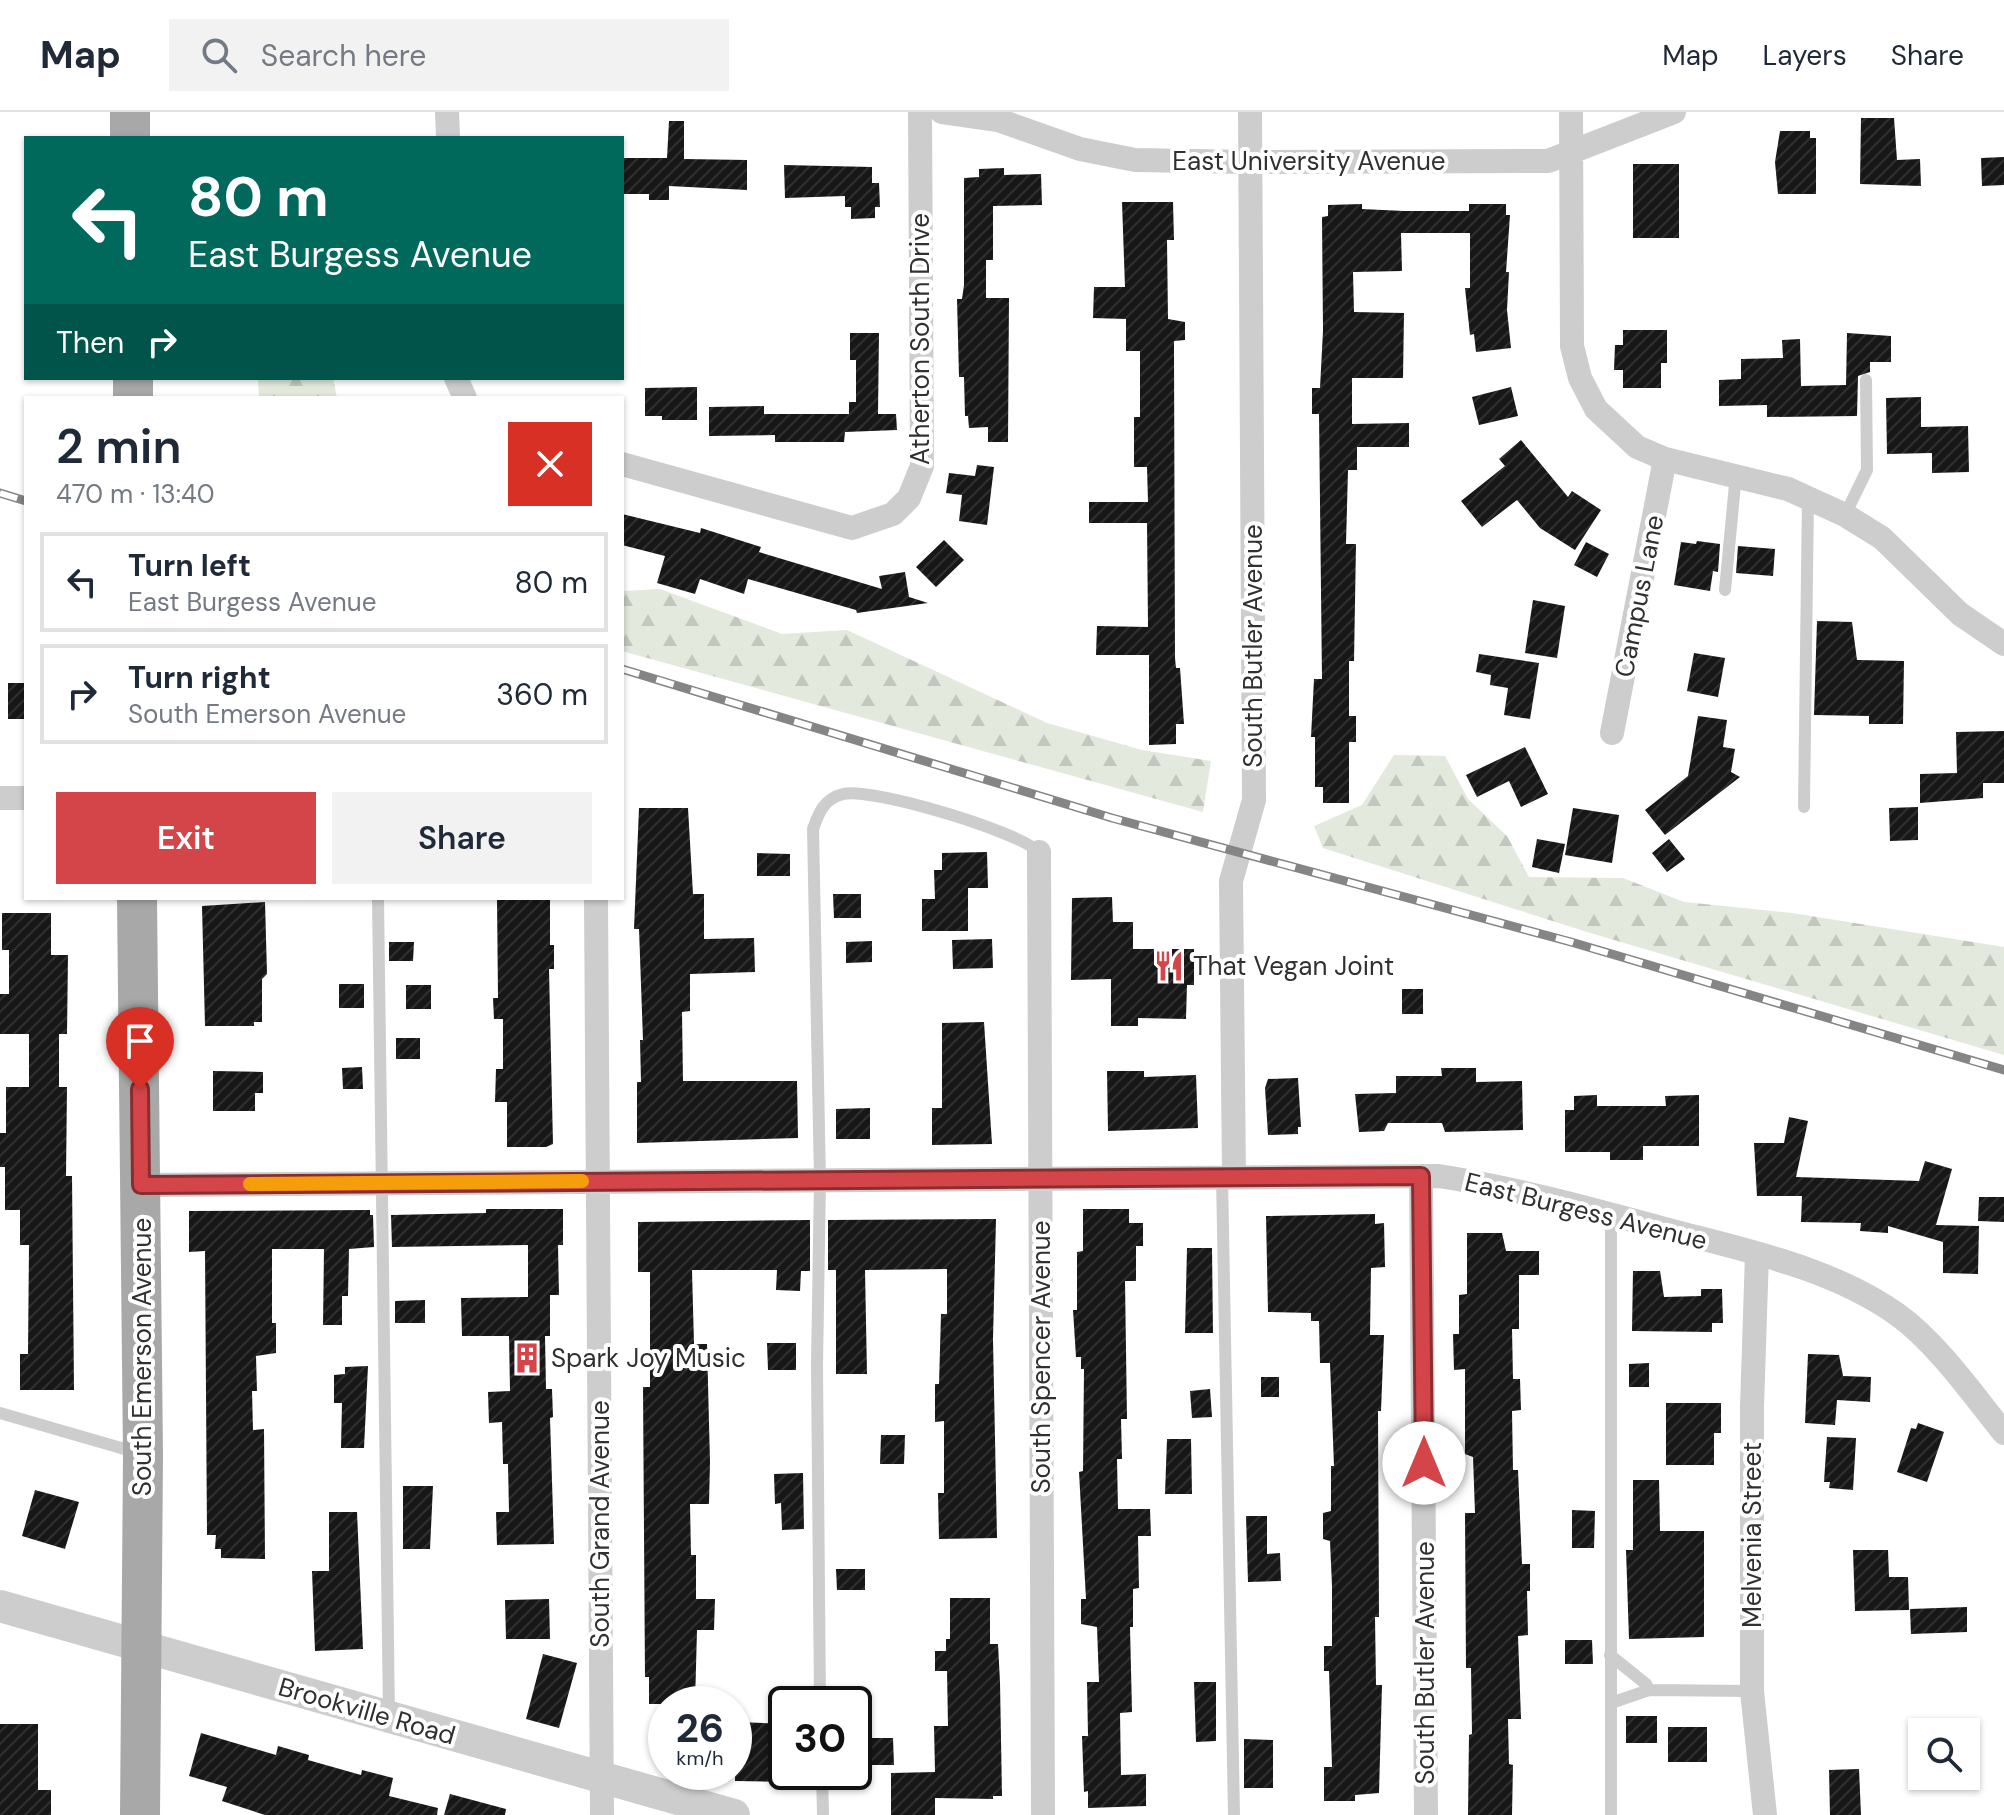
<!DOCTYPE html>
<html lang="en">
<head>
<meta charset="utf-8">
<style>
	body { margin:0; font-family:"DM Sans",sans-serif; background:#f2f2f3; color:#1f2937; height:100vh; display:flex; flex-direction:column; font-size:30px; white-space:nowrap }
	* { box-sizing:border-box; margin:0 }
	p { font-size:26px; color:#747a83 }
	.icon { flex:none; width:44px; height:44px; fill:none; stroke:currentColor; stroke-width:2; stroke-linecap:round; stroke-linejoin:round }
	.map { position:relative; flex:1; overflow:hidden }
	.sheet { position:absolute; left:24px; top:284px; width:600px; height:504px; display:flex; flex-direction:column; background:#fff; border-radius:0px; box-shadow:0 2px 6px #0004 }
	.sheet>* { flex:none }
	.banner { position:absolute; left:24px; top:24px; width:600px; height:244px; border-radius:0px; box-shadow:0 2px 6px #0004; background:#00695c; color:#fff; overflow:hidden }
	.controls { position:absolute; left:1908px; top:1606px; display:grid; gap:16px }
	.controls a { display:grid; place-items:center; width:72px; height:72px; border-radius:0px; background:#fff; box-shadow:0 2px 6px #0004; font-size:40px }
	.speed { position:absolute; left:648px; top:1574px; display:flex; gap:16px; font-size:40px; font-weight:700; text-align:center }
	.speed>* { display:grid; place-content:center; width:104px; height:104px; border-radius:50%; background:#fff; box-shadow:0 2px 6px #0004; line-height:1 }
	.speed small { font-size:20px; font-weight:400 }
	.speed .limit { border:4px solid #111; border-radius:12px; background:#fff; color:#111 }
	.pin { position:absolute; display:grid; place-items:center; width:68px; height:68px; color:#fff; margin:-82px -34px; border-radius:50% 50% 50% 0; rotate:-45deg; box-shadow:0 0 8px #0007 }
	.pin .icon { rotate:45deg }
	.me { position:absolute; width:88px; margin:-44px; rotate:0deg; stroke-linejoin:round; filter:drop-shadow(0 0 6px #0008) }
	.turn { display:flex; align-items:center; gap:28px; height:168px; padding:0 32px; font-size:36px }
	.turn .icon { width:104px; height:104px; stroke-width:2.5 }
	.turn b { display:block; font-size:56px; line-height:68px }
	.then { display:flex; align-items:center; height:76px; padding:0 32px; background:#0003; gap:16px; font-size:30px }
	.round { display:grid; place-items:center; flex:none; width:84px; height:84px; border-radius:0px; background:#f2f2f3 }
	.head { display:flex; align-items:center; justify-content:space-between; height:136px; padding:0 32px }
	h1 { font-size:48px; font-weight:600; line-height:60px }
	.button { display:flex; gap:16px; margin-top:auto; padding:16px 32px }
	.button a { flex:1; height:92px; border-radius:0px; background:#d4454a; color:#fff; font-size:32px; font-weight:600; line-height:92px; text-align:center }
	.button a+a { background:#f2f2f3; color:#1f2937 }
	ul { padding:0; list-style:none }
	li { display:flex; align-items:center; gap:24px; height:100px; margin:0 16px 12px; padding:0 16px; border:4px solid #e0e1e3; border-radius:0px }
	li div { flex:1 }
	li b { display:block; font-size:30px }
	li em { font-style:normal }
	header { display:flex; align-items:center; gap:48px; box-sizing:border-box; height:112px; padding:0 40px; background:#fff; border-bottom:2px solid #e0e1e3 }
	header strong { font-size:38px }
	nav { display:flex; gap:44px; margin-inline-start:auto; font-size:28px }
	.search { width:560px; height:72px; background:#f2f2f3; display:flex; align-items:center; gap:20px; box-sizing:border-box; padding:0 28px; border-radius:0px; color:#747a83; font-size:30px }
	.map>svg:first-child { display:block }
</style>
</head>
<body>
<header>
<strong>Map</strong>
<div class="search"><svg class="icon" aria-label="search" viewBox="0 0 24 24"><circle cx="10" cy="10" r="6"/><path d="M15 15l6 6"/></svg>Search here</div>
<nav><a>Map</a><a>Layers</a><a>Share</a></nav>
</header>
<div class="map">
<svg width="2004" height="1703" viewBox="0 0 2004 1703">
	<defs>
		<pattern id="forest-firs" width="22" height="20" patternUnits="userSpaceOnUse" patternTransform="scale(2)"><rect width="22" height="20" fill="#e3e9dd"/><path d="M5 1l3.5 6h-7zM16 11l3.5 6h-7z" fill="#c3c8be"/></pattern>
		<pattern id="building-hatch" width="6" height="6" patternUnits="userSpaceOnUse" patternTransform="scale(2)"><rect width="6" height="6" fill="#171717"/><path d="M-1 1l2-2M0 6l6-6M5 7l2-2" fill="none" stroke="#303030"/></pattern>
	</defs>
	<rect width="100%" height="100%" fill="#fff"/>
	<!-- forest -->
	<path fill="url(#forest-firs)" d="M258,266H333L337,286H259Z
		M660,477L782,522L847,518L1047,611L1142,638L1211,649L1203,700L622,539V479Z
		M1394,643L1445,644L1468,687L1507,724L1529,765L1623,766L1684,790L1792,801L2004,835V943L1587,820L1323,736L1314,714L1362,693Z"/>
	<!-- building -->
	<path fill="url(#building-hatch)" d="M1861,6H1894L1897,48L1920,47L1921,74L1860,72Z
		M669,9H684V47L747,48V78L669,74V88H649V82H622V46H667Z
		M1780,19H1810V26H1816V82H1778L1775,50Z
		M2004,45V73L1982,74L1981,46Z
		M1633,52H1679V126H1633Z
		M784,53L872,55V71H879L880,95H875V106L851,107V95H845V84L785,86Z
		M1004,56V63L1041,62L1042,93L993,94V148H986V186H1009L1008,330H988V315L969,316L968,304H965L964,265H959L957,187H962L964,173V66L979,65V57Z
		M1122,90H1173L1174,128H1167L1168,207L1185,210V228L1174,229V239L1175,546L1176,556H1180L1184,612H1176V632L1149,633V543H1096L1097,514L1148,515L1147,411H1089V390H1148L1147,355H1134V305H1140V239H1126V207L1093,206L1094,175H1125Z
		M1362,92V97L1404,99H1469V92H1506V103H1510L1506,160H1509L1507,198L1511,236L1476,240L1474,222L1470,223L1465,176H1470V121H1401L1402,159L1353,160L1354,200L1404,201L1403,266H1352V312L1409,311V335H1357V358H1348L1346,432H1356L1354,549H1349V604H1356V630H1349V691H1323V675H1315V625H1311L1314,567H1322L1319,302H1312V276H1320L1323,219L1322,105L1328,104V93Z
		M1623,218H1667V251H1661V276H1623V258H1614L1615,233H1623Z
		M850,221H879L878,302H896L897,318L845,320L844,330H775V323L709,324V295L764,294V302H849V290H856V248H850Z
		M1847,221L1891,224V250H1870V260L1858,264L1857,304L1767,305V293L1719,294V268L1741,267V247L1783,246L1782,228L1800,227L1801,274L1846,273Z
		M697,275V308H662V304H645V276Z
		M1511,275L1518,304L1479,313L1472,285Z
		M1921,285V315L1968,314L1969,360L1932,361V341L1887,342L1886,286Z
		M1521,328L1568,385L1572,379L1601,398L1575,438L1540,416L1517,388L1482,415L1461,389L1505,354L1499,347Z
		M977,353L994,355L987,413L959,409L962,383L946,381L949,361L975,364Z
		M622,402L700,421L701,416L761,435L759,440L882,477L879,464L905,460L909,485L928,491L857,501L856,498L748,467L744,482L700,467L695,482L657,471L665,444L622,433Z
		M944,428L964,448L936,475L916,455Z
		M1697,429L1720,432L1718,460L1713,459L1710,479L1674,473L1681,430L1696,432Z
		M1586,430L1609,442L1597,465L1574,453Z
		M1738,434L1775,437L1773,464L1736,461Z
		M1533,488L1565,494L1557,546L1525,541Z
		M1817,509L1852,510L1857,548L1904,549L1903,612H1869V604L1814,603Z
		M1694,541L1725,546L1718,585L1687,579Z
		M1479,542L1539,551L1530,607L1504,603L1508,576L1490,573L1491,563L1476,560Z
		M8,571H26V607H8Z
		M1698,604L1727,608L1723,635L1735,637L1731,660L1740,665L1665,723L1645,698L1688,664Z
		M2004,619V671H1983V686L1920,691V662L1957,661L1956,620Z
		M1525,635L1548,682L1521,695L1509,669L1477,685L1466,663Z
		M1918,695V728L1890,729L1889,696Z
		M639,696H688L693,782H704V827L754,826L755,860L690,862V899L682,900L683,969H797L798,1026L637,1031V970H641L640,928H643L639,817H634Z
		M1573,696L1619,703L1612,751L1565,743Z
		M1537,727L1565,732L1559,761L1532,755Z
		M1669,727L1685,747L1667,760L1652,741Z
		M987,740L988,776H968V819H922V787H935L934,758H942V741Z
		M757,741L790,742V764H757Z
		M833,782H861V806H834Z
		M1112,785L1113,810H1133V837H1194V873H1187L1186,907L1138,906V914H1111V867L1071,868L1072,786Z
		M497,786H550V833H554V857H549L553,1032L546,1035H507V990H495L496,957H503V907H494L493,886H498Z
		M265,790L267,862L262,867V910H254V914H205L202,794Z
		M2,801H51V843H68L67,922H59V975H67L66,1064H72L74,1278H20V1242H28L29,1133H20V1098H5V1055H0V1021H6V975H29V922H0V882H9V838H2Z
		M992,827L993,856L953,857L952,828Z
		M872,829V850L846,851V830Z
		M389,830H414L413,849H389Z
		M339,872H364V896H339Z
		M406,873H431V897H406Z
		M1402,877H1423V902H1402Z
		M984,910L992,1032L932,1033V996H942V911Z
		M396,926H420V947H396Z
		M362,955L363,977H343L342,956Z
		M1441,956H1476V970L1522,969L1523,1018L1445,1020L1442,1011H1388L1384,1019L1359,1020L1355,982L1396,981V964H1442Z
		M213,959L263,960V981H255V999H213Z
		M1107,959H1144V965L1196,963L1198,1016L1108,1019Z
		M1298,966L1301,1015H1298V1022L1268,1023L1265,976L1268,967Z
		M1597,983V994H1666L1665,984L1699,983V1034H1643V1048H1610V1040H1565V998H1574V984Z
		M870,996V1027H836V997Z
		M1789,1005L1808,1009L1796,1065L1919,1069L1925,1049L1952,1057L1936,1113L1979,1114L1978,1162L1943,1161V1130L1888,1114V1121L1860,1119L1861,1111L1801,1110L1802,1084H1757L1754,1031H1784Z
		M1979,1085H2004V1110L1978,1109Z
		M486,1097H563V1133H558L559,1183H550V1224H545L546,1277H552L553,1305L550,1306L554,1432L497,1433L496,1400H509L508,1352H503L502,1310L489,1311L488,1280L510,1279L509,1224H462L461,1186L528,1185V1133L392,1135L391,1103L486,1101Z
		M1083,1097H1129V1111H1143V1134H1136V1169H1125L1127,1307H1121L1122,1347H1117L1118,1397H1150L1151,1424H1138L1139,1476L1133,1477V1515H1130L1132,1600L1120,1601L1121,1663L1146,1662V1694L1088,1696V1679L1084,1680L1082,1624H1088L1087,1570H1099L1097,1515L1081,1512V1487H1086L1079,1360L1083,1359L1084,1257H1081V1245H1076L1073,1198H1077V1140L1083,1139Z
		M370,1098V1103H373L374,1135L349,1137L348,1184H342V1213H323L324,1137H272V1211H276V1241L256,1244L257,1279H252L253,1318L264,1317L265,1447L221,1446V1437H215L216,1423H207L205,1139L189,1140V1099Z
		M1375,1102V1112L1384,1111L1385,1155L1371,1156L1370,1223H1384L1381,1299H1378L1379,1505H1375L1376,1573H1382L1379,1681L1355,1683V1689H1324V1655H1332L1329,1559H1324V1534H1332V1474L1330,1429L1323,1427V1401L1331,1399V1354H1334L1330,1251H1320L1319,1209H1311V1201L1268,1200L1266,1104Z
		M996,1107L993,1227L997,1426L939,1427L938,1381H944V1309L935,1310V1272H939L941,1202H947V1157L865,1158L867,1262H836V1158H828V1108Z
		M810,1108V1159H801L800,1179L776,1178L777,1158H692L694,1232H707L710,1350L709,1392H690L691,1443H696V1487H715L714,1518H697L695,1592H649V1565H645L643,1275H650V1160H638V1110Z
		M1467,1121H1502L1506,1139H1539V1163H1519V1217H1512L1513,1267H1520L1521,1298L1512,1299L1513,1358H1518L1522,1452H1530V1479H1527L1528,1523L1518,1524L1521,1607H1508L1509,1652L1513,1653L1512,1703H1468L1469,1623L1472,1622L1471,1556H1466L1465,1401H1475L1473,1345L1465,1342V1257L1454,1258L1453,1222H1459V1183L1467,1182Z
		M1187,1136H1212L1213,1221H1185Z
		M1633,1159H1660L1664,1185L1701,1184V1177H1722L1723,1211H1712V1220L1632,1219Z
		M425,1188V1211H395V1189Z
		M767,1231H796V1258H768Z
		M1808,1242L1839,1243L1843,1264L1871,1265L1870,1290L1837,1288L1835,1313L1805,1311Z
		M1649,1251V1275H1629V1252Z
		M368,1254L364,1336H341L342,1291H334V1263L345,1262V1255Z
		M1261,1265H1279V1285H1261Z
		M1210,1277L1212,1305L1192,1306L1190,1279Z
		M1666,1291H1721V1321H1714V1353H1666Z
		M1918,1311L1944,1320L1927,1370L1897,1360L1911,1316L1916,1317Z
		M881,1323H905L904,1352H880Z
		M1827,1325L1856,1326L1853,1378L1829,1376L1830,1370H1824Z
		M1167,1327H1191L1192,1382H1165Z
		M803,1361L804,1417L782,1418L781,1391L775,1392L774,1362Z
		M1633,1368H1659L1660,1419H1704V1525L1629,1527L1626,1438H1633Z
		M403,1374H433L430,1437H403Z
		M35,1378L79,1390L65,1437L22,1424Z
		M1572,1398L1595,1399L1594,1436H1572Z
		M329,1400H357L363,1537L315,1539L312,1459H329Z
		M1246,1404H1267V1442L1280,1441L1281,1469L1248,1470Z
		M1853,1438H1888L1889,1465H1908L1909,1498L1855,1499Z
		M836,1457H865V1478H837Z
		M950,1486H990V1532H998L1000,1570L1002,1684H993V1687L935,1686V1703H891V1661L935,1660L934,1614H948L947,1559H935V1539H946V1527H950Z
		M549,1487L550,1527H506L505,1488Z
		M1967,1495V1520L1911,1522L1910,1497Z
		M1565,1528H1592L1593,1552H1565Z
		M543,1542L577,1551L559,1616L526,1607Z
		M1194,1570H1216V1629L1196,1630Z
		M1626,1604H1657V1631H1626Z
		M736,1610L786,1612V1670L735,1669Z
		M0,1612H38V1678H51V1703H0Z
		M1668,1615H1707V1650H1668Z
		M201,1621L276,1643L278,1634L309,1643L308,1648L361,1663L362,1658L393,1666L389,1684L438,1696L437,1703H265L222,1689L227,1675L189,1664Z
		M867,1626H893L894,1653H868Z
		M1244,1627L1273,1628V1676H1244Z
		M1859,1657L1861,1703H1830L1829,1658Z
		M450,1682L506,1697L505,1703H444Z"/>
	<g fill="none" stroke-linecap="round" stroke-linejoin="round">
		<!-- service -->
		<path stroke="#cdcdcd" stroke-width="12" d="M1845,403L1867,358L1866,268
			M1725,478L1736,362
			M1804,695L1808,385
			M378,786L389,1603
			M1222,1065L1234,1703
			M0,1301L135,1340
			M1610,1543L1646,1572L1649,1578
			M1611,1591L1649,1578L1752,1579
			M820,1592L817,1253L820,1068L813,717C819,700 824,687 843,682C871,675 1018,719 1039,740
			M822,1660L823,1703
			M1611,1703V1103"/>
		<!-- minor -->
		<path stroke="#cdcdcd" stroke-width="24" d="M447,0L448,26
			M942,0L998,8L1080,37L1135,48L1251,50L1548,49L1674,0
			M1571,0L1572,234L1580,266L1596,297L1637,335L1665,347L1788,377L1845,403L1882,426L1960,502L2004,532
			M456,266L465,286
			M622,352L852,416L893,402L909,386L922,354L920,0
			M1612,621L1665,347
			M0,686H26
			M1039,740L1043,1703
			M596,786L602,1703
			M1421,1064L1426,1703
			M1234,1065L1231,769L1254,688L1250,0
			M141,1073L1439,1064C1515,1076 1591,1097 1665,1117C1743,1138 1831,1155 1898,1203C1937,1231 1974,1284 2004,1321
			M1757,1142L1752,1295V1579L1765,1703"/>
		<!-- tertiary -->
		<path stroke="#cdcdcd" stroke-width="32" d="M0,1494L734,1703"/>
		<!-- primary -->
		<path stroke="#a8a8a8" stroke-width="40" d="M130,0V26
			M133,266V286
			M137,786L143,1343L140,1703"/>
		<!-- rail casing -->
		<g stroke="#858585" stroke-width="9">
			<path id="rail" d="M0,381L26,389
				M622,557L1112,706L1571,830L2004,958"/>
		</g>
		<!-- rail -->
		<use href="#rail" stroke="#fff" stroke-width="6" stroke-dasharray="18" stroke-linecap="butt"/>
	</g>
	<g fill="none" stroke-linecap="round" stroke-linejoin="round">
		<!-- route casing -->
		<g stroke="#8a2d30" stroke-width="20">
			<path id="route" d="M140,977L141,1073L1421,1064L1424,1351"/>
		</g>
		<!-- route -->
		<use href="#route" stroke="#d4454a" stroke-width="14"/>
		<!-- slow -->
		<path stroke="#f59e0b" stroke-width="14" d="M250,1072L582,1069"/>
	</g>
	<!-- icons -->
	<defs>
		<g id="restaurant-bare" transform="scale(2.4)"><path d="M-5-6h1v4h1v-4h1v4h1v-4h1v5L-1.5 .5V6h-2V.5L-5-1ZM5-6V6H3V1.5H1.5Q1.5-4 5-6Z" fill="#d4454a" stroke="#fff" stroke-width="2.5" paint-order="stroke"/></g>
		<g id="building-bare" transform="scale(2.4)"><path d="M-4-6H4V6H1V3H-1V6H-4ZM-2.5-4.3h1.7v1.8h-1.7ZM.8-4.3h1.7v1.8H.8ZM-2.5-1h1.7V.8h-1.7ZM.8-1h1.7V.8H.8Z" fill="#d4454a" stroke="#fff" stroke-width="2.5" paint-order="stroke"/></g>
	</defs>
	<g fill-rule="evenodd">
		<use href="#restaurant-bare" x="1169" y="854"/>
		<use href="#building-bare" x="527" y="1246"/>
	</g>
	<g text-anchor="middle" stroke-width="8" stroke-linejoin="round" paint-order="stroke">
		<!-- street labels -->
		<g font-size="26" fill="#303030" stroke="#fff">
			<text x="1309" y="58">East University Avenue</text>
			<text transform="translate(920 227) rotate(-90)" y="9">Atherton South Drive</text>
			<text transform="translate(1639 484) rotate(-79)" y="9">Campus Lane</text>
			<text transform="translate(1253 534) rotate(-90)" y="9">South Butler Avenue</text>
			<text transform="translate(1586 1099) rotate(14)" y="9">East Burgess Avenue</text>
			<text transform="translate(142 1245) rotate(-90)" y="9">South Emerson Avenue</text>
			<text transform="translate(1041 1245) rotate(-90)" y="9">South Spencer Avenue</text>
			<text transform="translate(600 1412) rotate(-90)" y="9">South Grand Avenue</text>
			<text transform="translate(1752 1423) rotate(-90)" y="9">Melvenia Street</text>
			<text transform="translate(1425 1551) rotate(-90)" y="9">South Butler Avenue</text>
			<text transform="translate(367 1599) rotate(16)" y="9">Brookville Road</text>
		</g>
		<!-- poi labels -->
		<g font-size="26" fill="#303030" stroke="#fff" text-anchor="start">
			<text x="1193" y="863">That Vegan Joint</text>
			<text x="551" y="1255">Spark Joy Music</text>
		</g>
	</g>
</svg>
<div class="controls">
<a><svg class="icon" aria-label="search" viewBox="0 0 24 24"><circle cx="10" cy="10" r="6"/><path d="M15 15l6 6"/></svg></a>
</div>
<div class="speed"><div>26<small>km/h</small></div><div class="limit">30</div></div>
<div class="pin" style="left:140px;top:977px;background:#d93025"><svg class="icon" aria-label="arrive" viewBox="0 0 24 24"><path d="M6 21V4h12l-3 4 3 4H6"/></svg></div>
<svg class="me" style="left:1424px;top:1351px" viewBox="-20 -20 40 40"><circle r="19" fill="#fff"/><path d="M0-13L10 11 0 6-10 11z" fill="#d4454a"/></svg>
<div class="banner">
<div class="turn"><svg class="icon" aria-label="left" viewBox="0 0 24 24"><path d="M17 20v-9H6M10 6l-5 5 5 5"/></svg><div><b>80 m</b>East Burgess Avenue</div></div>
<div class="then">Then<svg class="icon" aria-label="right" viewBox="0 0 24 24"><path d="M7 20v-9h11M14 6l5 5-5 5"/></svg></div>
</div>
<section class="sheet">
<div class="head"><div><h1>2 min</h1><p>470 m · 13:40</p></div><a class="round" style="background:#d93025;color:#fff"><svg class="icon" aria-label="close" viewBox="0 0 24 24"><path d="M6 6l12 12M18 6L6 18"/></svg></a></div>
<ul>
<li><svg class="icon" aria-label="left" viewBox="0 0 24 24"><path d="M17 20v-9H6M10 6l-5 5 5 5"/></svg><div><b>Turn left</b><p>East Burgess Avenue</p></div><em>80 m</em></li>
<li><svg class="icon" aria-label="right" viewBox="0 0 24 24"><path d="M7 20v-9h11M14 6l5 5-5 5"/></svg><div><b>Turn right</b><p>South Emerson Avenue</p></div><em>360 m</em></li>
</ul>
<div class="button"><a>Exit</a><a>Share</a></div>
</section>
</div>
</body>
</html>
